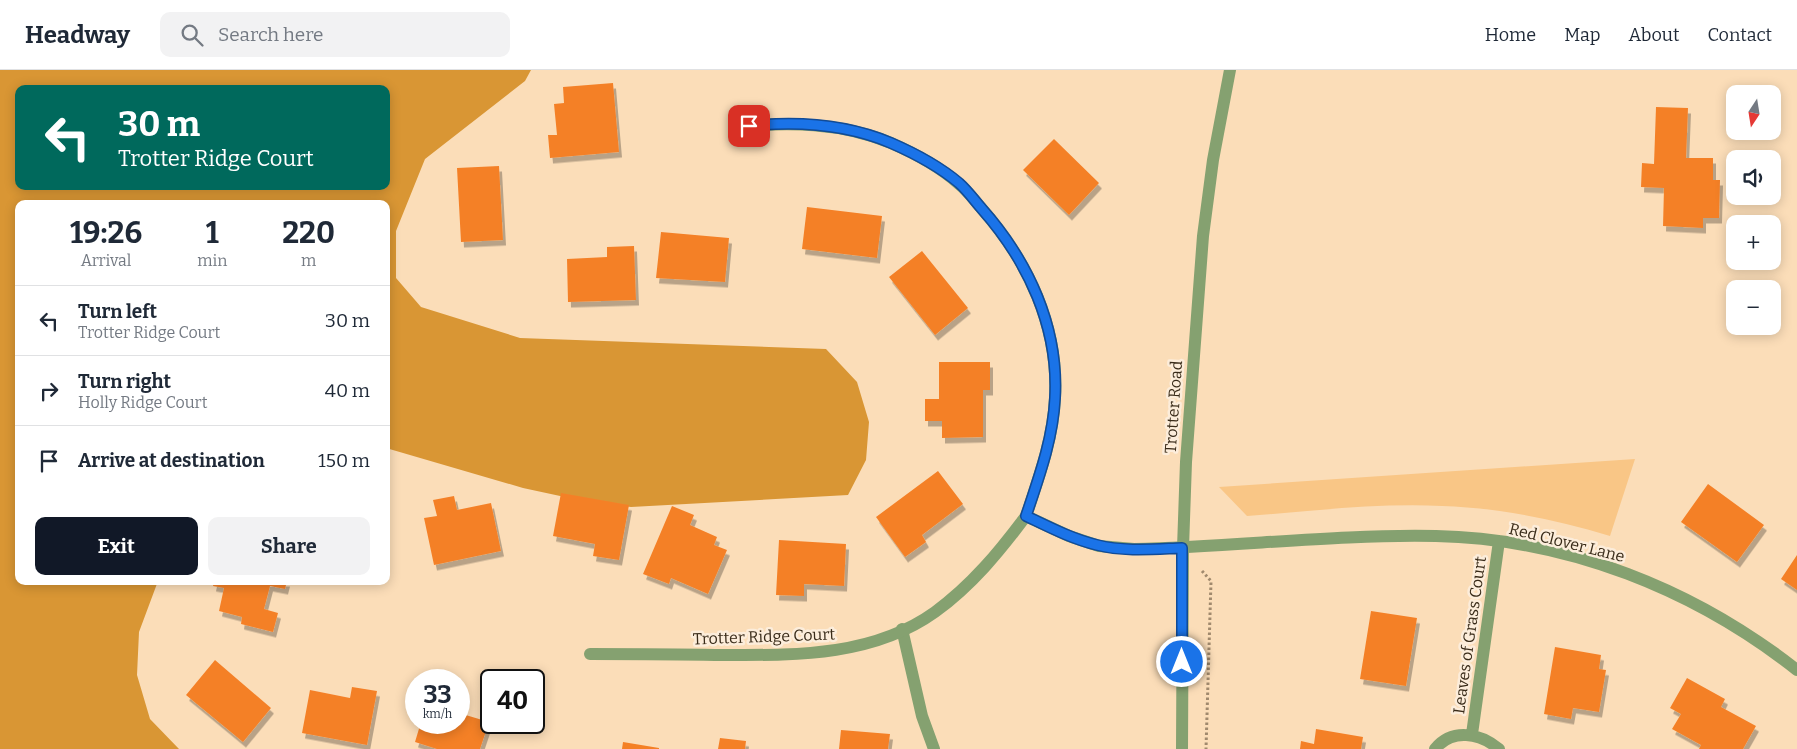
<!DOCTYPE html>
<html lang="en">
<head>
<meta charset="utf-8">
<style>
	body { margin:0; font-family:Bitter,serif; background:#f2f2f3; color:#1f2937; height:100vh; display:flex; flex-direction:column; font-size:19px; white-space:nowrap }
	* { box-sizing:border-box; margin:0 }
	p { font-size:16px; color:#747a83 }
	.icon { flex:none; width:28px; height:28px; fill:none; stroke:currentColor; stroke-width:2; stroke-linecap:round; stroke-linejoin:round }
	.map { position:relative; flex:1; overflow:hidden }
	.side { position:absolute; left:15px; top:130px; width:375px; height:385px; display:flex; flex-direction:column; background:#fff; border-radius:10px; box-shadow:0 2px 12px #0003 }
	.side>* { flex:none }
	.top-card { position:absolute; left:15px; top:15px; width:375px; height:105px; border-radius:10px; box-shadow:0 2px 12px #0003; background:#00695c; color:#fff; overflow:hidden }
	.needle { width:32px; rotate:192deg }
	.controls { position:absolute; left:1726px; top:15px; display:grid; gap:10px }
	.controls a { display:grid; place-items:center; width:55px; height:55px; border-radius:10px; background:#fff; box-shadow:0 2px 12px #0003; font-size:25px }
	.speed { position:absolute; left:405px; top:599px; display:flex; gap:10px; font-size:25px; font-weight:700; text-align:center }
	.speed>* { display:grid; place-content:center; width:65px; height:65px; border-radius:50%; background:#fff; box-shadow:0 2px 12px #0003; line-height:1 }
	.speed small { font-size:12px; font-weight:400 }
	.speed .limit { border:2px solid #111; border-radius:8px; background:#fff; color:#111 }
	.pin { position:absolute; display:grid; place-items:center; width:42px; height:42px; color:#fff; margin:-21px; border-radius:10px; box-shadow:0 2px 8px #0006 }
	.me { position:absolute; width:55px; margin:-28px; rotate:0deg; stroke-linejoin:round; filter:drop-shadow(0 0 4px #0008) }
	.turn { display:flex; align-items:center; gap:18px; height:105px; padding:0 20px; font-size:22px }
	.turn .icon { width:65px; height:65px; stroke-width:2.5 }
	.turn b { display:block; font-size:35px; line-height:42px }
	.eta { display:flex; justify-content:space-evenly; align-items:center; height:85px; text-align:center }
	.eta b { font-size:30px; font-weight:700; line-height:35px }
	.action { display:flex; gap:10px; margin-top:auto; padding:10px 20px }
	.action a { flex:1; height:58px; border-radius:10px; background:#111827; color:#fff; font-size:20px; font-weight:700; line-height:58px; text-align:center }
	.action a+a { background:#f2f2f3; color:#1f2937 }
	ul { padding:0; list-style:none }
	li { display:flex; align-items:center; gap:15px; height:70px; padding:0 20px; border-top:1px solid #e0e1e3 }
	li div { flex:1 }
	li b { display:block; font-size:19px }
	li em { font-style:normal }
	header { display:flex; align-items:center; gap:30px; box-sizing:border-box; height:70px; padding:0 25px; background:#fff; border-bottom:1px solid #e0e1e3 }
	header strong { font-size:24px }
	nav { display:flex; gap:28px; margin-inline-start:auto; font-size:18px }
	.search { width:350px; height:45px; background:#f2f2f3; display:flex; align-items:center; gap:12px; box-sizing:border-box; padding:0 18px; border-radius:10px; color:#747a83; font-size:19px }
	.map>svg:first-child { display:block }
</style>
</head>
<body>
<header>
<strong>Headway</strong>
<div class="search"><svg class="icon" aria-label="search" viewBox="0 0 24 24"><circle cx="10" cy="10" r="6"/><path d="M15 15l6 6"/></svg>Search here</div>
<nav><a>Home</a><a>Map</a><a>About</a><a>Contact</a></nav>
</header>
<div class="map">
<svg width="1797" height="679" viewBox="0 0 1797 679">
	<defs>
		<filter id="shadow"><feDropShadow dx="3" dy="5.5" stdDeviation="0" flood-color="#0004"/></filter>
	</defs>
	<rect width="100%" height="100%" fill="#fbddb8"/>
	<!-- green -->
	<path fill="#f9c686" d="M1635,389L1610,466C1555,449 1499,438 1442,436C1377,433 1312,441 1247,446L1219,417Z"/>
	<!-- forest -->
	<path fill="#d99634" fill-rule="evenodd" d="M0,0H531L525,11L425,89L396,161V208L421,237L520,268L826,279L857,312L869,352L866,390L848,425L631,437L588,432L523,418L386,378V134H19V511H158L139,562L137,605L150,649L179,679H0ZM19,19H386V116H19Z"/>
	<!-- building -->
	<path fill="#f48028" filter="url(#shadow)" d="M613,13L619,82L550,88L548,65H557L554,34L564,33L563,17Z
		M1656,37L1688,38L1686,88H1713V110H1720L1719,148H1703V158L1663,156L1664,118L1641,117L1642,93L1654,94Z
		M1054,69L1099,113L1069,145L1023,100Z
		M499,96L503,170L461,172L457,98Z
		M807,137L882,146L877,188L802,179Z
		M661,162L729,168L725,212L656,208Z
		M634,176L636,230L568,232L567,189L607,187V177Z
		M922,181L968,238L935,265L889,207Z
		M939,292H990V320H983V367L942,368V351H925V329H939Z
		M938,401L963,434L922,465L926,472L905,487L876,447Z
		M1708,414L1764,455L1737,492L1681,452Z
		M561,423L629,435L619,490L593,486L595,474L553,466Z
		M454,426L457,440L491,433L501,481L434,495L424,448L437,446L433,430Z
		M672,436L694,445L690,455L717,467L714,475L727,480L708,524L671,508L669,514L643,504Z
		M779,470L846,474L844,516L804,514V526L776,525Z
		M1797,485V520L1781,509Z
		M214,511H287L285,519L270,516L264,539L278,543L273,562L241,554L242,547L219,541L224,518L213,516Z
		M1371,541L1417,548L1406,616L1360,609Z
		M1555,577L1601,585L1599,599L1606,600L1599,642L1573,638L1571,649L1544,644Z
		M215,590L271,638L243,672L186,625Z
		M1687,608L1725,629L1721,637L1756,656L1743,679H1699L1701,675L1672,659L1681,644L1670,638Z
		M352,617L377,621L367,675L302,663L310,620L350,628Z
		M459,643L489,652L480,679H437L415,672L421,652H459Z
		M1316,659L1363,667L1361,679H1300L1301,671L1314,674Z
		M841,660L890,664L888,679H839Z
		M720,668L746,671L745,679H718Z
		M623,672L659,678V679H622Z"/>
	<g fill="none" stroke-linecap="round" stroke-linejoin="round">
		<!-- path -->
		<path stroke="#a0896d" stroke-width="3" stroke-dasharray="2.5 2.5" stroke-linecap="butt" d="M1202,501L1211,511L1206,679"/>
		<!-- service -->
		<path stroke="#85a170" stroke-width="12" d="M902,559L922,646L934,679"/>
		<!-- minor -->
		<path stroke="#85a170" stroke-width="12" d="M734,57C787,52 841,52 891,73C914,83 940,97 959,114C968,121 975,131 982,139C1028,191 1059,257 1055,328C1053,369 1039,407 1026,446
			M590,584C632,584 673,584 715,585C791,585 871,588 935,542C972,515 999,482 1026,446L1069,466L1099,476L1134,479C1235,477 1335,464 1436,466C1568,469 1694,519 1797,600
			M1472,664L1499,471
			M1435,679C1452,658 1480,663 1499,679"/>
		<!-- tertiary -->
		<path stroke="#85a170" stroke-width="12" d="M1182,679L1183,478L1186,392L1203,166L1213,90L1230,0"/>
	</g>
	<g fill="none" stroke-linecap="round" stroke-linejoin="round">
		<!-- route casing -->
		<g stroke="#114b97" stroke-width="12">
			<path id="route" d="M749,56C796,51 846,54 891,73C914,83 940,97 959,113C968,121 975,131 982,139C1028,191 1059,257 1055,328C1053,369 1039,407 1026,446C1049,457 1072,469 1097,475C1124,482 1155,479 1182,478V592"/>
		</g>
		<!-- route -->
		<use href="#route" stroke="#1a73e8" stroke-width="9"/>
	</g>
	<g text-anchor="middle" stroke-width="5" stroke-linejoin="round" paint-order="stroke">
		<!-- street labels -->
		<g font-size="16" fill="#392b19" stroke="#fceddb">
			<text transform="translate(1173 337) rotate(-86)" y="6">Trotter Road</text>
			<text transform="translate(1567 472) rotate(14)" y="6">Red Clover Lane</text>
			<text transform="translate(1469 565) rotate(-82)" y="6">Leaves of Grass Court</text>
			<text transform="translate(764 566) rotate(-2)" y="6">Trotter Ridge Court</text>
		</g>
	</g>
</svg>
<div class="controls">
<a><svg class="needle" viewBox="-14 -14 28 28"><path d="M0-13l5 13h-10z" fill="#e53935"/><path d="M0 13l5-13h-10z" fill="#747a83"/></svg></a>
<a><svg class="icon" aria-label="sound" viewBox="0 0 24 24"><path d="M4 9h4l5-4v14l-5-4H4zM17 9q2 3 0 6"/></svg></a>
<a>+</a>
<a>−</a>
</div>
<div class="speed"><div>33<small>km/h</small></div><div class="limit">40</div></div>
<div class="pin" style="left:749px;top:56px;background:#d93025"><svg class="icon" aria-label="arrive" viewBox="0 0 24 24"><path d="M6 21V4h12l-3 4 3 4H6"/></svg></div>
<svg class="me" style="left:1182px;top:592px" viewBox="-20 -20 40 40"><circle r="17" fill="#1a73e8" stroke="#fff" stroke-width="3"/><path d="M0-11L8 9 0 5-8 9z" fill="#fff"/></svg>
<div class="top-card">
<div class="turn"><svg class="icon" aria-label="left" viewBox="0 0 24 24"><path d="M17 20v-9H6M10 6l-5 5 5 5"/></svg><div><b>30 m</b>Trotter Ridge Court</div></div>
</div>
<section class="side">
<div class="eta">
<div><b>19:26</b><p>Arrival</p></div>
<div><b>1</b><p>min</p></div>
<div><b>220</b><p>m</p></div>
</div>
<ul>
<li><svg class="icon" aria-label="left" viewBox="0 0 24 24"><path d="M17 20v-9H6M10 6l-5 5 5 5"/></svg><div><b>Turn left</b><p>Trotter Ridge Court</p></div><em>30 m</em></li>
<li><svg class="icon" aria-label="right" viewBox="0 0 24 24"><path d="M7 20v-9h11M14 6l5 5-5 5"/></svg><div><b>Turn right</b><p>Holly Ridge Court</p></div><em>40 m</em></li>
<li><svg class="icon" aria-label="arrive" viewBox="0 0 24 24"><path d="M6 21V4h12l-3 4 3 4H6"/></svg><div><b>Arrive at destination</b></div><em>150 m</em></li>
</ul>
<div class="action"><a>Exit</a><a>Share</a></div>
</section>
</div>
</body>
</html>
